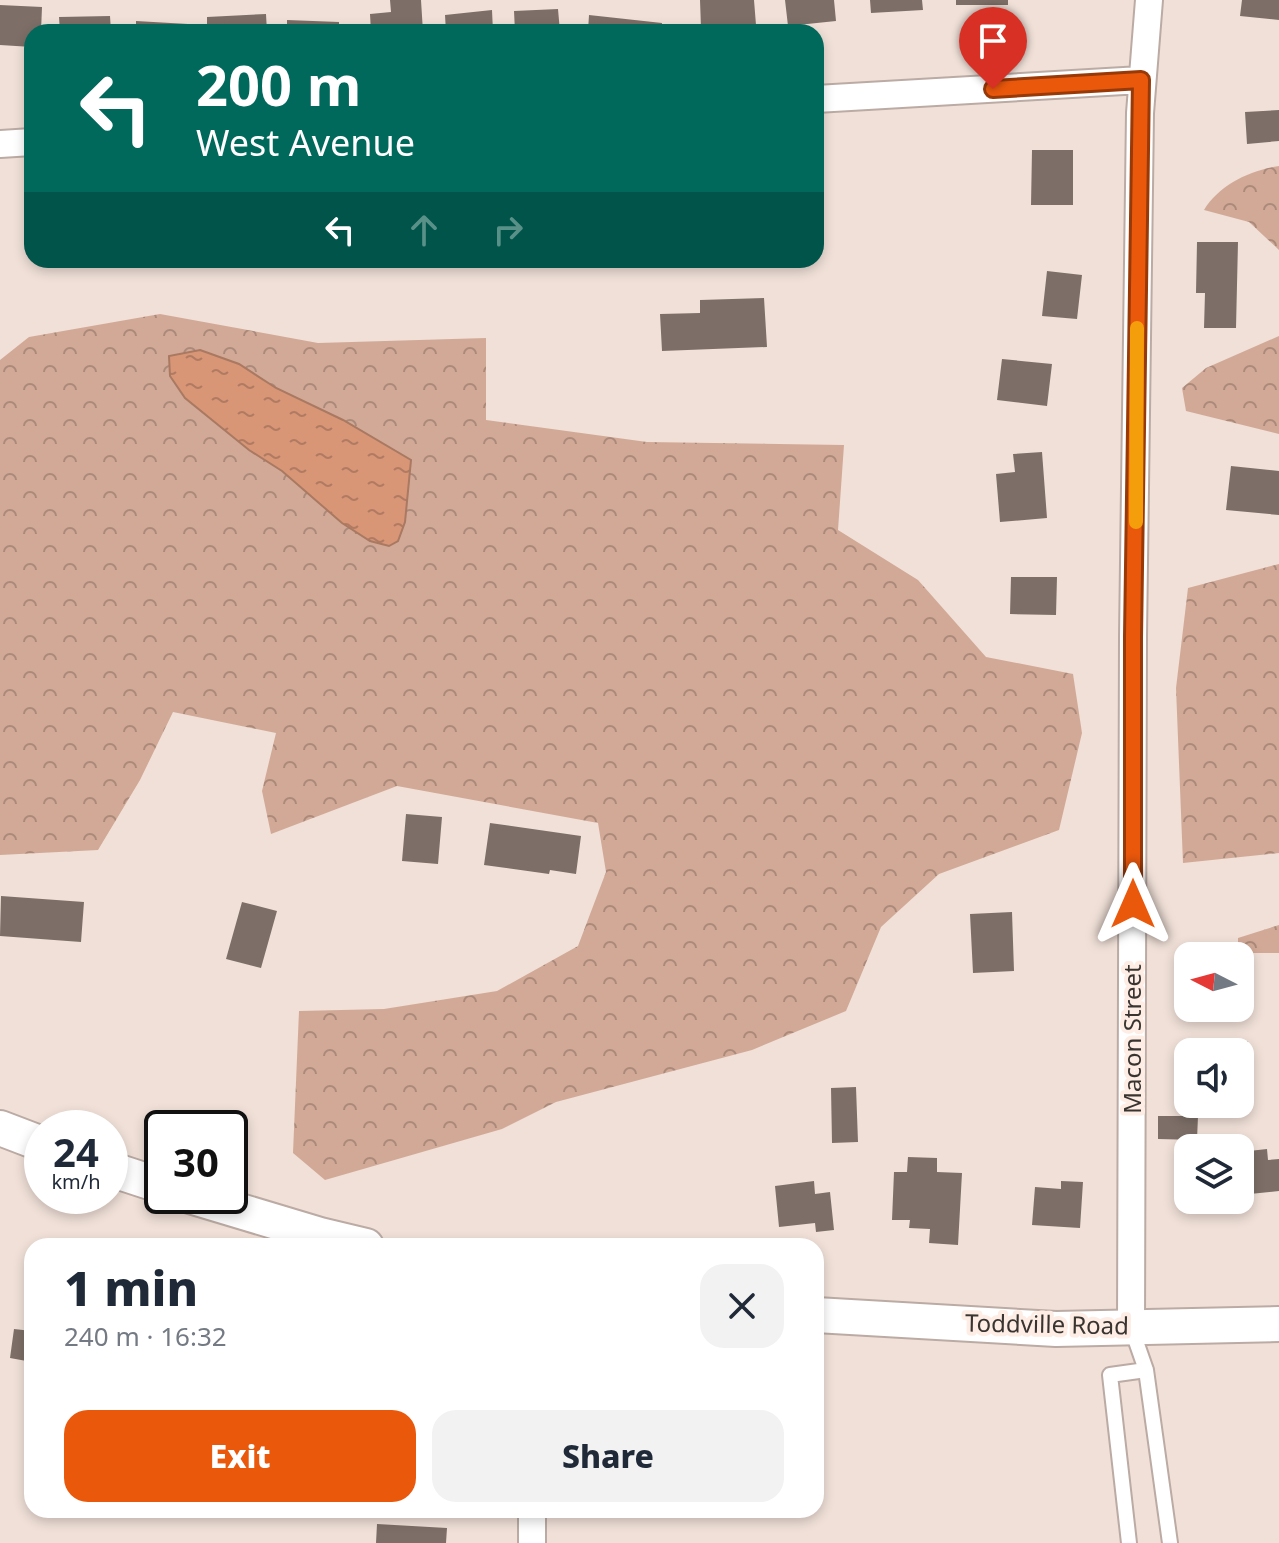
<!DOCTYPE html>
<html lang="en">
<head>
<meta charset="utf-8">
<style>
	body { margin:0; font-family:"Noto Sans",sans-serif; background:#f2f2f3; color:#1f2937; height:100vh; display:flex; flex-direction:column; font-size:30px; white-space:nowrap }
	* { box-sizing:border-box; margin:0 }
	p { font-size:26px; color:#747a83 }
	.icon { flex:none; width:44px; height:44px; fill:none; stroke:currentColor; stroke-width:2; stroke-linecap:round; stroke-linejoin:round }
	.map { position:relative; flex:1; overflow:hidden }
	.panel { position:absolute; left:24px; top:1238px; width:800px; height:280px; display:flex; flex-direction:column; background:#fff; border-radius:24px; box-shadow:0 4px 12px #0003 }
	.panel>* { flex:none }
	.banner { position:absolute; left:24px; top:24px; width:800px; height:244px; border-radius:24px; box-shadow:0 4px 12px #0003; background:#00695c; color:#fff; overflow:hidden }
	.needle { width:52px; rotate:276deg }
	.controls { position:absolute; left:1174px; top:942px; display:grid; gap:16px }
	.controls a { display:grid; place-items:center; width:80px; height:80px; border-radius:16px; background:#fff; box-shadow:0 4px 12px #0003; font-size:40px }
	.speed { position:absolute; left:24px; top:1110px; display:flex; gap:16px; font-size:40px; font-weight:700; text-align:center }
	.speed>* { display:grid; place-content:center; width:104px; height:104px; border-radius:50%; background:#fff; box-shadow:0 4px 12px #0003; line-height:1 }
	.speed small { font-size:20px; font-weight:400 }
	.speed .limit { border:4px solid #111; border-radius:12px; background:#fff; color:#111 }
	.pin { position:absolute; display:grid; place-items:center; width:68px; height:68px; color:#fff; margin:-82px -34px; border-radius:50% 50% 50% 0; rotate:-45deg; box-shadow:0 0 8px #0007 }
	.pin .icon { rotate:45deg }
	.me { position:absolute; width:88px; margin:-44px; rotate:0deg; stroke-linejoin:round; filter:drop-shadow(0 0 6px #0008) }
	.turn { display:flex; align-items:center; gap:28px; height:168px; padding:0 40px; font-size:36px }
	.turn .icon { width:104px; height:104px; stroke-width:2.5 }
	.turn b { display:block; font-size:56px; line-height:68px }
	.lanes { display:flex; align-items:center; height:76px; padding:0 40px; background:#0003; justify-content:center; gap:40px; direction:ltr }
	.lanes .off { opacity:.35 }
	.round { display:grid; place-items:center; flex:none; width:84px; height:84px; border-radius:24px; background:#f2f2f3 }
	.headline { display:flex; align-items:center; justify-content:space-between; height:136px; padding:0 40px }
	h1 { font-size:48px; font-weight:800; line-height:60px }
	.primary-button { display:flex; gap:16px; margin-top:auto; padding:16px 40px }
	.primary-button a { flex:1; height:92px; border-radius:24px; background:#ea580c; color:#fff; font-size:32px; font-weight:800; line-height:92px; text-align:center }
	.primary-button a+a { background:#f2f2f3; color:#1f2937 }
	.map>svg:first-child { display:block }
</style>
</head>
<body>
<div class="map">
<svg width="1279" height="1543" viewBox="0 0 1279 1543">
	<defs>
		<pattern id="forest-crowns" width="20" height="18" patternUnits="userSpaceOnUse" patternTransform="scale(2)"><rect width="20" height="18" fill="#d2a996"/><path d="M2 6a3 3 0 1 1 6 0M12 15a3 3 0 1 1 6 0" fill="none" stroke="#ab8a7b"/></pattern>
		<pattern id="water-ripples" width="26" height="14" patternUnits="userSpaceOnUse" patternTransform="scale(2)"><rect width="26" height="14" fill="#d89677"/><path d="M2 4q2-2 4 0t4 0M15 11q2-2 4 0t4 0" fill="none" stroke="#b07b62"/></pattern>
	</defs>
	<rect width="100%" height="100%" fill="#f0e0d8"/>
	<!-- forest -->
	<path fill="url(#forest-crowns)" fill-rule="evenodd" d="M1279,166V250L1249,222L1204,210C1219,185 1250,170 1279,166Z
		M160,314L318,343L486,338V420L647,442L844,445L838,530L918,580L986,657L1073,674L1082,733L1059,830L939,874L881,927L846,1011L752,1050L556,1102L502,1129L325,1180L293,1153L299,1011L384,1009L497,991L578,946L606,872L598,823L397,786L271,834L262,791L276,733L173,712L140,780L98,850L0,855V360L29,337ZM239,364L276,388L282,471L249,450L185,398Z
		M1279,336V434L1186,411L1182,388L1206,368Z
		M1279,564V853L1183,863L1176,688L1188,588Z
		M1279,925V953H1238V938Z"/>
	<!-- water -->
	<path fill="url(#water-ripples)" stroke="#a97962" stroke-width="2" d="M200,350L239,364L276,388L343,420L411,460L405,522L398,541L389,546L370,541L342,523L282,471L249,450L185,398L170,376L169,356Z"/>
	<!-- building -->
	<path fill="#7d6f68" d="M390,0H421L423,32H371L370,14L391,12Z
		M700,0H754L756,25L701,28Z
		M785,0H834L836,21L788,26Z
		M870,0H922L923,10L871,13Z
		M956,0H1008V5H956Z
		M1242,0H1279V20L1240,16Z
		M0,5L42,7L41,32H32V47L0,45Z
		M558,9L560,32H515L514,11Z
		M492,10L493,32H446L445,15Z
		M266,14L267,32H207V17Z
		M589,15L662,23L661,32L588,31Z
		M110,16L111,32H60L59,17Z
		M287,20L339,22V32H287Z
		M136,21L188,24V32H136Z
		M1279,110V141L1247,144L1245,112Z
		M1032,150H1073V205H1031Z
		M1197,242H1238L1236,328H1204L1205,293H1196Z
		M520,260H554V264L520,268Z
		M1047,271L1082,275L1077,319L1042,316Z
		M764,298L767,347L662,351L660,314L700,313V300Z
		M1002,359L1052,364L1047,406L997,400Z
		M1042,452L1047,518L1000,522L996,474L1015,472L1013,454Z
		M1231,466L1279,471V515L1226,510Z
		M1011,577H1057L1056,615L1010,614Z
		M406,814L442,817L438,864L402,861Z
		M490,823L581,836L576,874L550,870L549,874L484,865Z
		M1,896L84,902L81,942L0,936Z
		M242,902L277,911L261,968L226,959Z
		M1012,912L1014,971L973,973L970,914Z
		M1248,1041L1253,1099L1240,1100V1052H1223L1222,1043Z
		M856,1087L858,1142L832,1143L831,1088Z
		M1158,1116H1198L1197,1140L1158,1139Z
		M1267,1149L1268,1160L1279,1159V1191L1240,1195V1152Z
		M908,1157L937,1158V1172L962,1173L958,1245L929,1243L930,1229L909,1228L910,1220H892L894,1172H907Z
		M814,1181L815,1194L830,1192L834,1230L816,1232L815,1223L779,1227L775,1186Z
		M1061,1181L1083,1182L1080,1228L1032,1225L1035,1187L1061,1189Z
		M14,1329L32,1331V1362L10,1358Z
		M377,1524L447,1528L446,1543H376Z"/>
	<g fill="none" stroke-linecap="round" stroke-linejoin="round">
		<!-- service casing -->
		<g stroke="#bbaba4" stroke-width="18">
			<path id="service" d="M1131,1327L1146,1370L1170,1543
				M1129,1543L1110,1375L1146,1370"/>
		</g>
		<!-- minor casing -->
		<g stroke="#bbaba4" stroke-width="30">
			<path id="minor" d="M816,99L1141,80
				M0,144L32,142
				M1131,1327L1133,637L1140,113L1149,0
				M532,1510V1543"/>
		</g>
		<!-- tertiary casing -->
		<g stroke="#bbaba4" stroke-width="38">
			<path id="tertiary" d="M0,1128L42,1144
				M110,1169L162,1186
				M190,1196L320,1235L366,1246
				M816,1315L1056,1329L1279,1324"/>
		</g>
		<!-- service -->
		<use href="#service" stroke="#fff" stroke-width="14"/>
		<!-- minor -->
		<use href="#minor" stroke="#fff" stroke-width="26"/>
		<!-- tertiary -->
		<use href="#tertiary" stroke="#fff" stroke-width="34"/>
	</g>
	<g fill="none" stroke-linecap="round" stroke-linejoin="round">
		<!-- route casing -->
		<g stroke="#983908" stroke-width="20">
			<path id="route" d="M993,89L1141,80L1133,637V904"/>
		</g>
		<!-- route -->
		<use href="#route" stroke="#ea580c" stroke-width="14"/>
		<!-- slow -->
		<path stroke="#f59e0b" stroke-width="14" d="M1136,522L1137,328"/>
	</g>
	<g text-anchor="middle" stroke-width="8" stroke-linejoin="round" paint-order="stroke">
		<!-- street labels -->
		<g font-size="24" fill="#3a3431" stroke="#fdede5">
			<text transform="translate(1133 1039) rotate(-90)" y="8">Macon Street</text>
			<text transform="translate(1047 1325) rotate(1)" y="8">Toddville Road</text>
		</g>
	</g>
</svg>
<div class="controls">
<a><svg class="needle" viewBox="-14 -14 28 28"><path d="M0-13l5 13h-10z" fill="#e53935"/><path d="M0 13l5-13h-10z" fill="#747a83"/></svg></a>
<a><svg class="icon" aria-label="sound" viewBox="0 0 24 24"><path d="M4 9h4l5-4v14l-5-4H4zM17 9q2 3 0 6"/></svg></a>
<a><svg class="icon" aria-label="layers" viewBox="0 0 24 24"><path d="M12 4l9 5-9 5-9-5zM3 14l9 5 9-5"/></svg></a>
</div>
<div class="speed"><div>24<small>km/h</small></div><div class="limit">30</div></div>
<div class="pin" style="left:993px;top:89px;background:#d93025"><svg class="icon" aria-label="arrive" viewBox="0 0 24 24"><path d="M6 21V4h12l-3 4 3 4H6"/></svg></div>
<svg class="me" style="left:1133px;top:904px" viewBox="-20 -20 40 40"><path d="M0-17L14 15 0 8-14 15z" fill="#ea580c" stroke="#fff" stroke-width="4"/></svg>
<div class="banner">
<div class="turn"><svg class="icon" aria-label="left" viewBox="0 0 24 24"><path d="M17 20v-9H6M10 6l-5 5 5 5"/></svg><div><b>200 m</b>West Avenue</div></div>
<div class="lanes"><svg class="icon" aria-label="left" viewBox="0 0 24 24"><path d="M17 20v-9H6M10 6l-5 5 5 5"/></svg><svg class="icon off" aria-label="ahead" viewBox="0 0 24 24"><path d="M12 20V5M6 11l6-6 6 6"/></svg><svg class="icon off" aria-label="right" viewBox="0 0 24 24"><path d="M7 20v-9h11M14 6l5 5-5 5"/></svg></div>
</div>
<section class="panel">
<div class="headline"><div><h1>1 min</h1><p>240 m · 16:32</p></div><a class="round"><svg class="icon" aria-label="close" viewBox="0 0 24 24"><path d="M6 6l12 12M18 6L6 18"/></svg></a></div>
<div class="primary-button"><a>Exit</a><a>Share</a></div>
</section>
</div>
</body>
</html>
